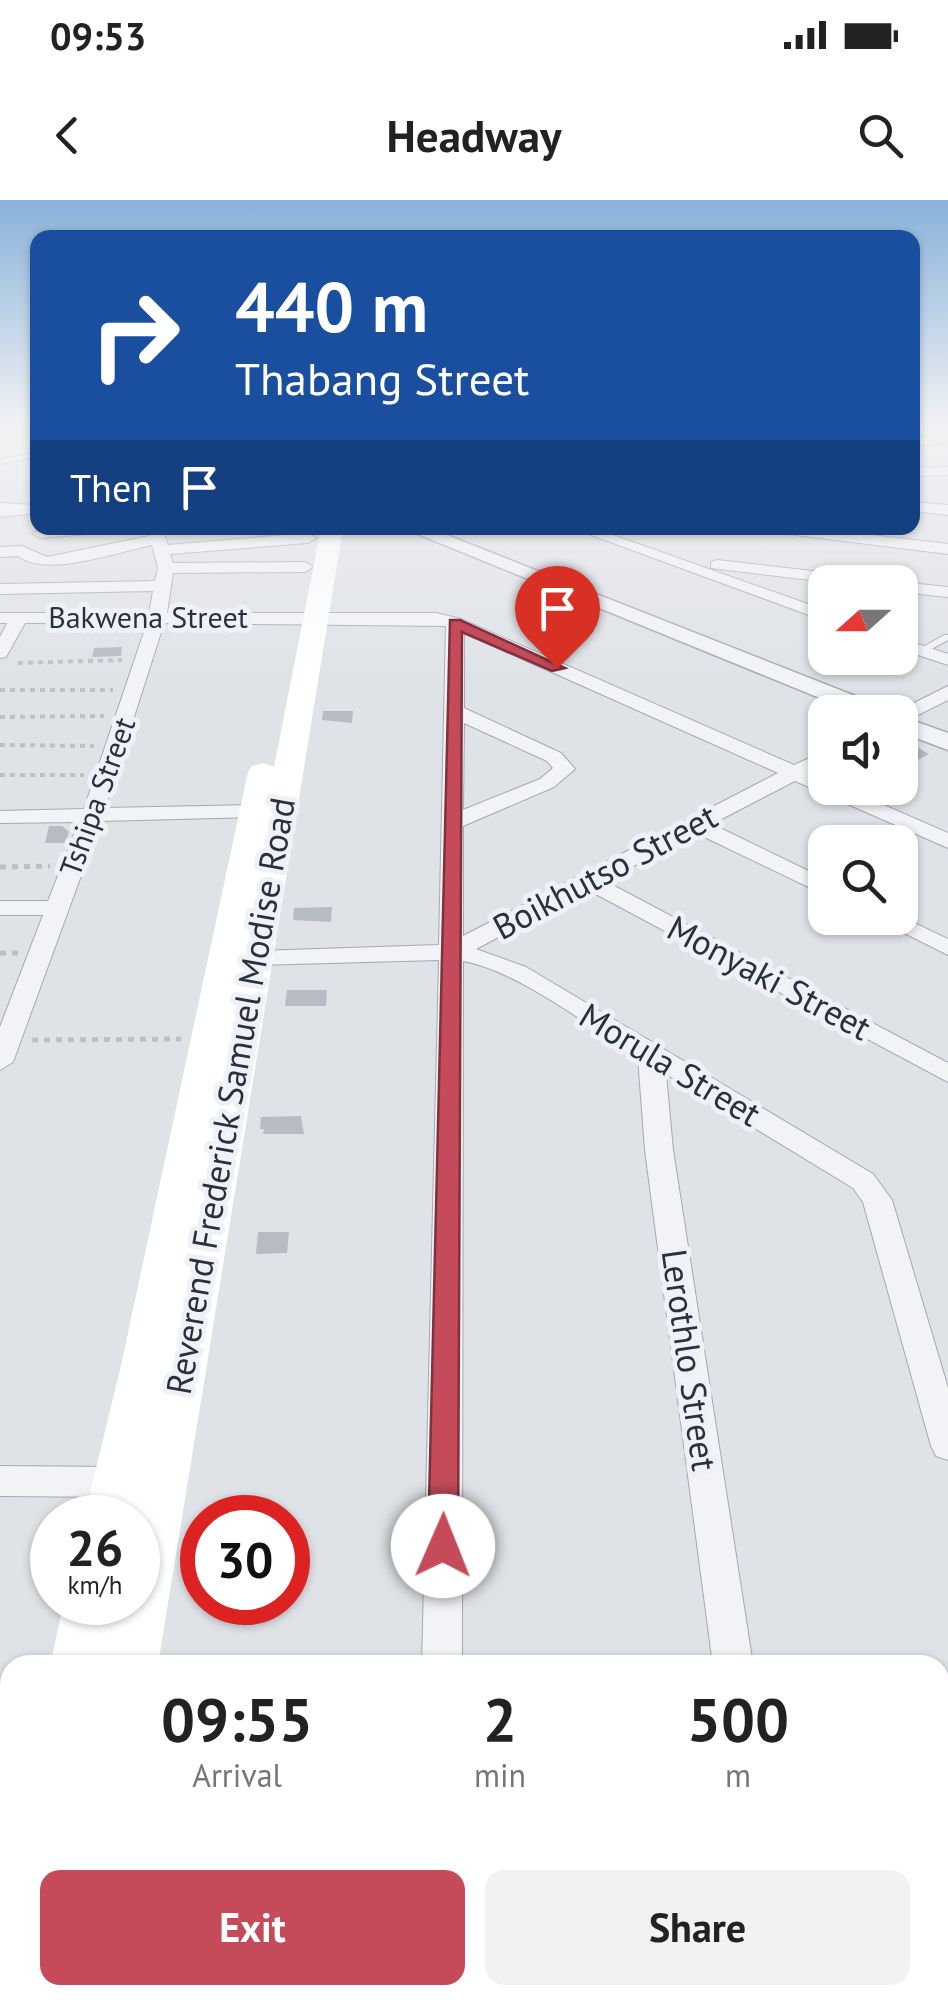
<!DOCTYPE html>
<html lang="en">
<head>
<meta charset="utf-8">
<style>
	body { margin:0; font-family:"PT Sans",sans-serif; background:#f2f2f2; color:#222; height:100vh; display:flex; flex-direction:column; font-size:38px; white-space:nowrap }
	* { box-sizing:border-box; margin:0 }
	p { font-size:32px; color:#767676 }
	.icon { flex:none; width:55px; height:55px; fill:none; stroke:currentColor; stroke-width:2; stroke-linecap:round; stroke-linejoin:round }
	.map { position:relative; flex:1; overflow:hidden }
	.side { position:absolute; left:0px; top:1455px; width:950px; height:350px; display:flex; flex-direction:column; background:#fff; border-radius:30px 30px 0 0; box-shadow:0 2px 8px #0004 }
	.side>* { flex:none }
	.hud { position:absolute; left:30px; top:30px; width:890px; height:305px; border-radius:20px; box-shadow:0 2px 8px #0004; background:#1a4fa0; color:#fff; overflow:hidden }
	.needle { width:65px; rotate:249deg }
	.tools { position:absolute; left:808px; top:365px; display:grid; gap:20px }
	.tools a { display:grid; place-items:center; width:110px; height:110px; border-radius:20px; background:#fff; box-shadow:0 2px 8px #0004; font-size:50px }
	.speed { position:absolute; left:30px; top:1295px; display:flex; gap:20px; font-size:50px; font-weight:700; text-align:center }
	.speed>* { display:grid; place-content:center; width:130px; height:130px; border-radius:50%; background:#fff; box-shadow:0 2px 8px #0004; line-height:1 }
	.speed small { font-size:25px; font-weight:400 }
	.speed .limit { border:15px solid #d22; background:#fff; color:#111 }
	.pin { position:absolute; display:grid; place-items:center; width:85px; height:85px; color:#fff; margin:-102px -42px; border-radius:50% 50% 50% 0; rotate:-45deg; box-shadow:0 0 10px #0007 }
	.pin .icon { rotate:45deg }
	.me { position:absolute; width:110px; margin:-55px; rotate:1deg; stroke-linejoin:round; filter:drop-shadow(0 0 8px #0008) }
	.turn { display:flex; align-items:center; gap:35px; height:210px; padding:0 40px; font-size:45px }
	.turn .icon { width:130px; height:130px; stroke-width:2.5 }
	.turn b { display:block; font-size:70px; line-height:85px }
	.then { display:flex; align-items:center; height:95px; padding:0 40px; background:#0003; gap:20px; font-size:38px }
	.eta { display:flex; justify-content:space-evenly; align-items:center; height:170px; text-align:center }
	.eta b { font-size:60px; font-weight:600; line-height:70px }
	.button { display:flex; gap:20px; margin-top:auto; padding:20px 40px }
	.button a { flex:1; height:115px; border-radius:20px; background:#c54b5b; color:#fff; font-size:40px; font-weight:600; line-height:115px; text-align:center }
	.button a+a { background:#f2f2f2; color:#222 }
	.status { display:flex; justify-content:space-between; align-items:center; height:70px; padding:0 50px; background:#fff; direction:ltr }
	.status svg { height:28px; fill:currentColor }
	header { display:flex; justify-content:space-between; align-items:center; height:130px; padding:0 40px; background:#fff; font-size:45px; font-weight:600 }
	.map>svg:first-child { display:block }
</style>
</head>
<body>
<div class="status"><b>09:53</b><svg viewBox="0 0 49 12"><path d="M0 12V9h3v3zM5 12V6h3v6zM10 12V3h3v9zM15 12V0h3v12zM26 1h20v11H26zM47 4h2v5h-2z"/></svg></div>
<header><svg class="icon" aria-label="back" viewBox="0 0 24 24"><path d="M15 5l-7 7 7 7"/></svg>Headway<svg class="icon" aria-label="search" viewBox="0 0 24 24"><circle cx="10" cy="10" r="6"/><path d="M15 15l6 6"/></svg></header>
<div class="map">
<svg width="948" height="1805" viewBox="0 0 948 1805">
	<rect width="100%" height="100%" fill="#dfe2e7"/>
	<!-- building -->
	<path fill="#b7bbc4" d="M122,447L121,456L92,457L94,448Z
		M323,511H353L352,523L322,520Z
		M915,546L929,554L914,562L900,556Z
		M49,626H62L69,632L65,643H45Z
		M332,707L331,722L293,720L294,708Z
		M287,790H327L326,806H285Z
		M301,916L304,934H263L264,929H260L261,917Z
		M258,1032H289L287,1053L256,1054Z"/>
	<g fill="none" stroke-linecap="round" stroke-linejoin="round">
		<!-- service casing -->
		<g stroke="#a5a9b1" stroke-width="2">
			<path id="service" d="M25,226H36L0,235V231Z
				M38,252V256L0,264V260Z
				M0,303L34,305L38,307L34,309L0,307Z
				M944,435H948V440L924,453L916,451Z"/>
		</g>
		<!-- minor casing -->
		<g stroke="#a5a9b1" stroke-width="2">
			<path id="minor" d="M948,234V242L912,247V239Z
				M948,267V275L912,276V268Z
				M912,302L948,305V315L912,311Z
				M38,304V313L0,317V307Z
				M50,328H108L100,333L40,338L32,333Z
				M148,328H162L168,345L308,333L316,338L308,343L170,354L173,363L305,362L313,367L305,372L173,373L167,413H436L461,419L794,565L825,551V565L811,572L825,578V588H845L948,633V648L795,581L712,624L825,679V695L696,633L605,681L948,863V882L588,690L476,749L526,767L873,974L892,1000L948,1188V1260L936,1256L931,1246L863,1002L853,988L666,874L673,950L753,1465H713L645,950L638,857C590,827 516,770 463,761L462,1465H422L439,760L257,765L245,758L257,751L439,745L446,426L164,423L105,608L255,605L266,611L255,617L101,621L13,862L0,870V827L43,715H0V701H48L79,622L0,623V611L84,609L147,423H25L6,457L0,458V437L7,423H0V413H149L153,391L0,394V384L155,381L158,368L152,345C117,352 47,378 18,356L0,357V347L22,346L47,357L149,336ZM464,433L778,573L463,736V626L554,587L575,569L561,553L464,508ZM464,523L547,561L553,568L540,579L463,610Z
				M572,328H593L825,410V421Z
				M771,328H812L948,344V354L779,333Z
				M717,360L866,377L874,382H827L711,368V362Z
				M898,382H900L948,387V397L900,392Z
				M900,438L948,454V465L900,449Z
				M948,486V500L900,524V512H896Z
				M900,716L948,739V755L874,718Z
				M0,1266L117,1267L130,1272L135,1282L130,1292L117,1297L0,1296Z
				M415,1795H461V1805H415Z
				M757,1795H803L805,1805H759Z"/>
		</g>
		<!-- tertiary casing -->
		<g stroke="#a5a9b1" stroke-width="3">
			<path id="tertiary" d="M403,328H429L883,507L886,512H854Z
				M900,516L948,533V550L900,532Z"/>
		</g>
		<!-- path-far1 -->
		<path stroke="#bec0c6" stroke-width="4" stroke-dasharray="5 5" stroke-linecap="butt" d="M18,463L122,460
			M0,490H113
			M0,517L104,516
			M0,545L94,546
			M0,575H84"/>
		<!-- path -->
		<path stroke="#bec0c6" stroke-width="5" stroke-dasharray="6 6" stroke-linecap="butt" d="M0,667L50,666
			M0,753H18
			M32,840L181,839"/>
		<!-- service -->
		<use href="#service" fill="#f2f3f6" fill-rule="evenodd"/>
		<!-- minor -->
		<use href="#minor" fill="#f2f3f6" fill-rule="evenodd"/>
		<!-- tertiary -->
		<use href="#tertiary" fill="#f2f3f6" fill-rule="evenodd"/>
		<!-- secondary -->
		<path fill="#fff" fill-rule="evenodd" d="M321,328H343L158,1465H50L64,1402H138V1318H84L122,1161L248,572L252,566L263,563L274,567Z
			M10,1759V1795H106L104,1805H0V1764Z"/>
	</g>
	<!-- sky -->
	<linearGradient id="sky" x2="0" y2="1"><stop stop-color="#89b2da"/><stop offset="0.47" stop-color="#f1f2f4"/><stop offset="1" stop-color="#f1f2f4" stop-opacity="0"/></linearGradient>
	<rect width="948" height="478" fill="url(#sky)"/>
	<!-- route -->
	<path fill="#c54b5b" stroke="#80313b" stroke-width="2.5" d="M450,420H460L565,468L552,471L462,432L458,1346L454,1355L443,1359L432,1355L428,1346Z"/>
	<g text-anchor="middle" stroke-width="10" stroke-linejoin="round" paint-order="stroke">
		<!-- far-street labels -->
		<g font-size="30" fill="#29303e" stroke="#eef1f5">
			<text x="148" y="428">Bakwena Street</text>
			<text transform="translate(98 597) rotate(-70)" y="10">Tshipa Street</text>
		</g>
		<!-- street labels -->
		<g font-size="35" fill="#29303e" stroke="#eef1f5">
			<text transform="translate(605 672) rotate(-28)" y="12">Boikhutso Street</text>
			<text transform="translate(769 778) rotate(28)" y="12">Monyaki Street</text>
			<text transform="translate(670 865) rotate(31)" y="12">Morula Street</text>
			<text transform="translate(231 896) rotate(-80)" y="12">Reverend Frederick Samuel Modise Road</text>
			<text transform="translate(689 1160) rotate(82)" y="12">Lerothlo Street</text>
		</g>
	</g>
</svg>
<div class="tools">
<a><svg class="needle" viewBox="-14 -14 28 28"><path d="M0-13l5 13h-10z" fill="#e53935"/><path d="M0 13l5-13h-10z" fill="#767676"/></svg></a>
<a><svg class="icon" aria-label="sound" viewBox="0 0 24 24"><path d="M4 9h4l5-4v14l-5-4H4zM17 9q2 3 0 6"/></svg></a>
<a><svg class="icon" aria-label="search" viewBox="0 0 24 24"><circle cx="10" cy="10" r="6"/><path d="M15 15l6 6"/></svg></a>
</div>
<div class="speed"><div>26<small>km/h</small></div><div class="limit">30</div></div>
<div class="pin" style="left:557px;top:468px;background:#d93025"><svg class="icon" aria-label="arrive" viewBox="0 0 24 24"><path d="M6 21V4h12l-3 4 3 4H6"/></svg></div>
<svg class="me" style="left:443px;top:1346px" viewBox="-20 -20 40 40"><circle r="19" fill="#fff"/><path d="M0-13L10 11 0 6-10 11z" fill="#c54b5b"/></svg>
<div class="hud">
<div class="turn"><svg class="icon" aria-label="right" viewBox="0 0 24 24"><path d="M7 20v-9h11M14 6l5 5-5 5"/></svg><div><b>440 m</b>Thabang Street</div></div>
<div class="then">Then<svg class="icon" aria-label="arrive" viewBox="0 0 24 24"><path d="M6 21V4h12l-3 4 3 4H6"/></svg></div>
</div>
<section class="side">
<div class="eta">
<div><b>09:55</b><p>Arrival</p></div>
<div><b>2</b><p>min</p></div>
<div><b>500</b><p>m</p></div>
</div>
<div class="button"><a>Exit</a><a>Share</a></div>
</section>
</div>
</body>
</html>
